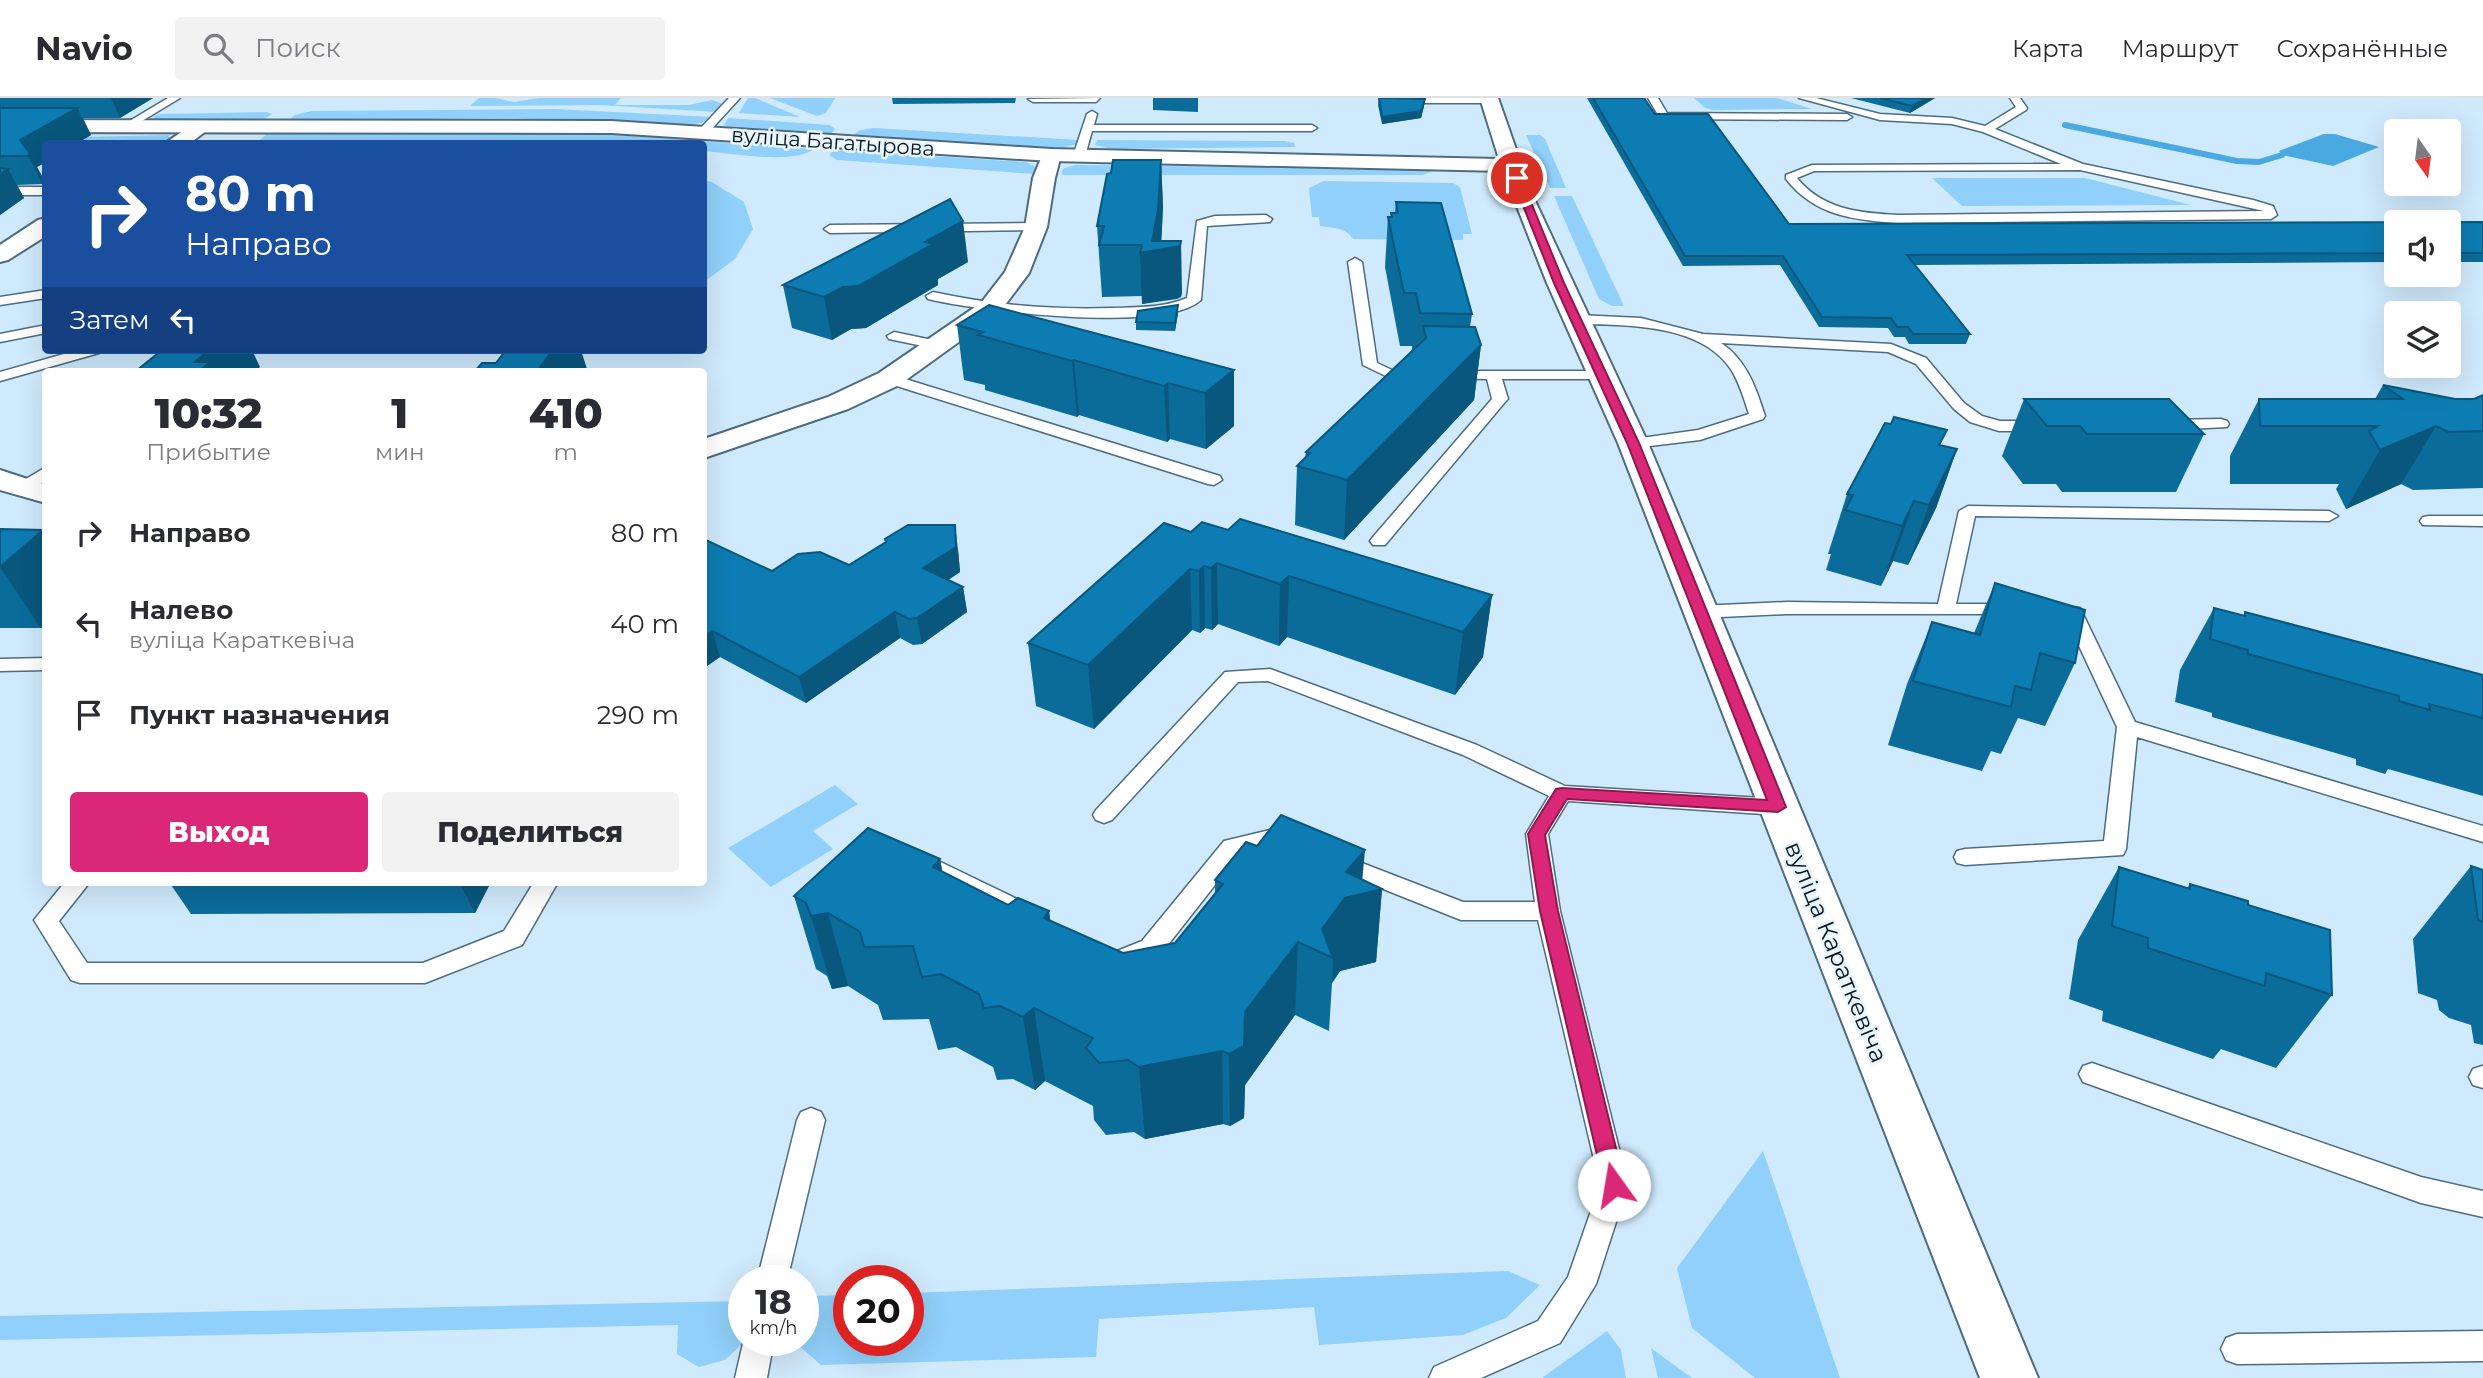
<!DOCTYPE html>
<html lang="ru">
<head>
<meta charset="utf-8">
<style>
	body { margin:0; font-family:Montserrat,sans-serif; background:#f2f2f3; color:#2b2b33; height:100vh; display:flex; flex-direction:column; font-size:26px; white-space:nowrap }
	* { box-sizing:border-box; margin:0 }
	p { font-size:23px; color:#7c7c81 }
	.icon { flex:none; width:38px; height:38px; fill:none; stroke:currentColor; stroke-width:2; stroke-linecap:round; stroke-linejoin:round }
	.map { position:relative; flex:1; overflow:hidden }
	.side { position:absolute; left:42px; top:270px; width:665px; height:518px; display:flex; flex-direction:column; background:#fff; border-radius:7px; box-shadow:0 7px 28px #0002 }
	.side>* { flex:none }
	.hud { position:absolute; left:42px; top:42px; width:665px; height:214px; border-radius:7px; box-shadow:0 7px 28px #0002; background:#1a4fa0; color:#fff; overflow:hidden }
	.needle { width:46px; rotate:166deg }
	.controls { position:absolute; left:2384px; top:21px; display:grid; gap:14px }
	.controls a { display:grid; place-items:center; width:77px; height:77px; border-radius:7px; background:#fff; box-shadow:0 7px 28px #0002; font-size:35px }
	.speed { position:absolute; left:728px; top:1167px; display:flex; gap:14px; font-size:35px; font-weight:700; text-align:center }
	.speed>* { display:grid; place-content:center; width:91px; height:91px; border-radius:50%; background:#fff; box-shadow:0 7px 28px #0002; line-height:1 }
	.speed small { font-size:18px; font-weight:400 }
	.speed .limit { border:10px solid #d22; background:#fff; color:#111 }
	.pin { position:absolute; display:grid; place-items:center; width:60px; height:60px; color:#fff; margin:-30px; border:4px solid #fff; border-radius:50%; box-shadow:0 2px 7px #0007 }
	.me { position:absolute; width:77px; margin:-38px; rotate:347deg; stroke-linejoin:round; filter:drop-shadow(0 0 5px #0008) }
	.turn { display:flex; align-items:center; gap:24px; height:147px; padding:0 28px; font-size:32px }
	.turn .icon { width:91px; height:91px; stroke-width:2.5 }
	.turn b { display:block; font-size:49px; line-height:60px }
	.then { display:flex; align-items:center; height:66px; padding:0 28px; background:#0003; gap:14px; font-size:26px }
	.eta { display:flex; justify-content:space-evenly; align-items:center; height:119px; text-align:center }
	.eta b { font-size:42px; font-weight:800; line-height:49px }
	.action { display:flex; gap:14px; margin-top:auto; padding:14px 28px }
	.action a { flex:1; height:80px; border-radius:7px; background:#db2777; color:#fff; font-size:28px; font-weight:800; line-height:80px; text-align:center }
	.action a+a { background:#f2f2f3; color:#2b2b33 }
	ul { padding:0; list-style:none }
	li { display:flex; align-items:center; gap:21px; height:91px; padding:0 28px }
	li div { flex:1 }
	li b { display:block; font-size:26px }
	li em { font-style:normal }
	header { display:flex; align-items:center; gap:42px; box-sizing:border-box; height:98px; padding:0 35px; background:#fff; border-bottom:2px solid #e1e1e2 }
	header strong { font-size:33px }
	nav { display:flex; gap:38px; margin-inline-start:auto; font-size:24px }
	.search { width:490px; height:63px; background:#f2f2f3; display:flex; align-items:center; gap:18px; box-sizing:border-box; padding:0 24px; border-radius:7px; color:#7c7c81; font-size:26px }
	.map>svg:first-child { display:block }
</style>
</head>
<body>
<header>
<strong>Navio</strong>
<div class="search"><svg class="icon" aria-label="search" viewBox="0 0 24 24"><circle cx="10" cy="10" r="6"/><path d="M15 15l6 6"/></svg>Поиск</div>
<nav><a>Карта</a><a>Маршрут</a><a>Сохранённые</a></nav>
</header>
<div class="map">
<svg width="2483" height="1280" viewBox="0 0 2483 1280">
	<rect width="100%" height="100%" fill="#cfeafc"/>
	<!-- green -->
	<path fill="#90d0fa" d="M479,0H495L514,4L539,0H621L615,7H689L712,2L723,6L717,14L600,7L470,8Z
		M748,0H755L800,19L739,15Z
		M770,0H835L826,15L817,18Z
		M1694,0H1777L1812,11L1713,12L1705,10Z
		M556,11L712,19L701,25L688,27L506,20L288,23L295,17L311,13Z
		M267,14L272,16L262,23L159,24L153,19L159,16Z
		M728,20L829,27L835,31L830,37L730,30L724,27Z
		M873,30L1079,42L1077,46L1057,51L852,38L860,32Z
		M478,34L616,37L814,51C793,67 731,55 704,53V46L257,44L267,36Z
		M169,37L170,43L167,45L46,46L0,41Z
		M1526,37H1540L1545,41L1566,90H1550Z
		M1097,42L1284,43L1294,45L1295,49L1112,51L1095,47Z
		M834,52L1026,64L1040,71L1035,76L837,62L829,57Z
		M1076,67L1439,71L1422,77H1063L1061,74L1064,70Z
		M1932,80H2085L2191,107L1962,108Z
		M704,82L712,84L744,104L753,131L735,161L704,184Z
		M1324,83L1453,85L1460,89L1472,136H1463V142L1353,141C1346,129 1332,130 1320,128L1319,119H1312L1309,90Z
		M1554,98H1572L1624,208H1612L1599,201Z
		M835,687L858,706L813,733L833,751L771,789L728,750Z
		M1763,1053L1840,1280H1755L1692,1230L1677,1170Z
		M1508,1173L1540,1187L1506,1220L1463,1237L1319,1247L1314,1209L1099,1221L1096,1259L821,1267L799,1248L800,1243L803,1242L809,1198L849,1197V1242H908V1195Z
		M744,1203V1244L725,1262L699,1269L677,1256L678,1227L0,1242V1218Z
		M1607,1233L1621,1252L1626,1280H1542Z
		M1651,1250L1692,1280H1658Z"/>
	<!-- water -->
	<path fill="#4ba9e1" d="M2324,36H2335L2379,49L2333,68L2282,57L2279,53Z"/>
	<g fill="none" stroke-linecap="round" stroke-linejoin="round">
		<!-- stream -->
		<path stroke="#4ba9e1" stroke-width="6" d="M2065,27L2237,63L2259,64L2282,57"/>
		<!-- lane casing -->
		<g stroke="#4e6c81" stroke-width="3">
			<path id="lane" d="M168,0H180L127,32L118,30Z
				M729,0H740L706,37H698V33Z
				M1100,0L1096,4H1033L1028,1Z
				M1393,0H1494L1495,2L1490,5H1397L1393,4Z
				M1648,0H1658L1667,15L1847,16L1852,19L1847,22L1664,21L1660,20Z
				M1799,0H1816L1880,16L1952,20L1985,28L2016,9L2010,0H2020L2027,10L2026,12L1995,31L2083,66L2253,102L2273,108L2277,117L2271,121L1898,125C1854,122 1815,118 1786,81V77L1812,67L2061,66L1983,34L1952,26L1880,22ZM2080,72L2264,113L1898,117C1860,115 1823,112 1797,80L1814,73Z
				M1092,13L1097,16L1094,27H1312L1317,30L1312,33H1092L1085,58L1075,60L1073,58L1087,16Z
				M0,89H46V97H0Z
				M1266,117L1272,121L1270,124L1207,128L1201,202C1165,236 977,213 928,201L926,198L933,194C992,207 1051,212 1112,210C1138,209 1163,210 1187,200L1197,123L1215,118Z
				M1036,125L1042,129L1040,132L830,135L824,131L830,127Z
				M1355,160L1362,164L1377,265L1392,272L1420,273L1422,276L1420,279L1390,280L1363,267L1348,164Z
				M46,192V200L0,207V199Z
				M1578,217L1641,220L1703,236L1891,246L1926,260L1964,305L1982,318L2000,323H2043L2051,328L2043,333H1999L1970,324L1954,311L1916,266L1888,254L1721,245C1744,260 1755,286 1763,312L1765,318L1763,321L1700,342L1633,350L1627,348L1625,345L1627,342L1698,332L1749,316C1744,301 1739,283 1730,270C1706,235 1655,229 1617,227C1602,226 1587,227 1573,224V218Z
				M46,227V235L0,244V236Z
				M894,234L942,244L944,247L937,251L889,241L887,238Z
				M78,252H101L99,255L0,283V274Z
				M1448,273H1603L1610,277L1603,281H1502L1508,301L1505,304L1385,447H1373L1370,443L1373,439L1492,301L1487,281L1443,280L1441,277Z
				M889,276L1220,378L1222,382L1214,387L1208,386L884,284L881,281Z
				M2221,321L2227,323L2229,326L2227,329L2166,332L2158,327L2166,322Z
				M46,369V382L28,395H16L14,391L16,387Z
				M1968,408L2329,413L2338,418L2329,423L1975,418L1956,506H2012L2019,508L2021,512L2019,516H1787L1699,520L1690,514L1699,508L1787,504L1938,506L1959,413Z
				M2429,418H2483V428L2423,427L2420,423L2423,419Z
				M2065,508L2080,510L2082,514L2135,624L2483,728V744L2137,639L2126,751L2123,757L1965,767L1957,765L1954,759L1957,753L1965,751L2104,743L2117,629L2066,520L2058,518L2056,514Z
				M46,560V572L0,573V561Z
				M1270,571L1477,647L1565,688L1778,701L1786,704L1789,709L1786,714L1778,717L1568,703L1548,736L1560,813L1628,1087L1596,1186L1560,1245L1481,1280H1429L1434,1269L1538,1223L1568,1179L1600,1087L1538,822H1461L1328,769L1324,763L1328,757L1336,755L1463,804H1535L1526,736L1549,698L1463,657L1268,583L1238,584L1112,722L1104,725L1096,722L1093,717L1096,712L1225,574Z
				M1270,732L1298,740L1301,746L1298,752L1290,754L1270,748L1240,755L1160,857L1126,870L1117,867L1114,860L1117,853L1142,843L1224,743Z
				M926,757L1042,813L1046,819L1042,825L1034,828L1026,825L918,771L914,765L918,759Z
				M65,784H90L59,823L87,865H423L504,833L534,784H558L522,847L425,885H80L71,882L34,822Z
				M2092,965L2421,1079L2483,1093V1119L2421,1105L2083,984L2079,976L2083,968Z
				M2482,968H2483V990L2473,987L2469,979L2473,971Z
				M811,1010L821,1014L825,1022L787,1183H757L797,1022L801,1014Z
				M2483,1233V1263L2237,1266L2226,1262L2221,1251L2226,1240L2237,1236Z
				M744,1241L774,1242L767,1280H735Z"/>
		</g>
		<!-- street casing -->
		<g stroke="#4e6c81" stroke-width="4">
			<path id="street" d="M200,24L207,26L210,30L189,46H164L193,26Z
				M1051,51L1058,53L1061,57L1055,80L1047,129L1029,175L999,215L899,287L848,311L704,360V341L828,299L879,275L981,205L1005,174L1025,129L1033,80L1044,53Z
				M46,120V138L8,162L0,164V147L38,122Z
				M0,372L46,387V405L0,392Z"/>
		</g>
		<!-- secondary casing -->
		<g stroke="#4e6c81" stroke-width="4">
			<path id="secondary" d="M1480,0H1498L1531,94L1648,345L2038,1280H1980L1618,345L1547,185L1503,73L1051,63L611,35L0,34V22L611,23L1051,51L1499,61Z"/>
		</g>
		<!-- lane -->
		<use href="#lane" fill="#fff" fill-rule="evenodd"/>
		<!-- street -->
		<use href="#street" fill="#fff" fill-rule="evenodd"/>
		<!-- secondary -->
		<use href="#secondary" fill="#fff" fill-rule="evenodd"/>
	</g>
	<!-- wall -->
	<path fill="#0b6b99" d="M0,0H153L120,20H83L91,37L37,69L43,86L17,87L24,100L0,117Z
		M892,0H1016L1015,5L893,6Z
		M1153,0H1198V14L1153,12Z
		M1379,0L1425,1L1424,8L1421,20L1382,26L1378,7Z
		M1587,0H1644L1655,16L1789,126L2483,124V164H2448V124H2396V164L1914,167L1970,236L1966,246H1909L1905,239H1894L1888,230L1819,229L1780,167L1683,168Z
		M1851,0H1935L1910,15Z
		M1161,62L1163,109L1161,143L1182,194L1181,199L1142,206V198L1102,199L1097,128L1111,75Z
		M1396,104L1472,216L1470,229L1481,247L1474,302L1344,442L1295,427L1297,368L1305,360L1306,354L1412,252V248H1400L1385,169L1388,119H1391V115H1395Z
		M968,164L938,181V187L866,230L851,231L832,242L792,230L783,187Z
		M1178,207V215L1175,233L1136,232V224Z
		M957,227L1234,272V328L1206,351L1170,341L1167,344L1079,317L1077,319L985,292V287L964,282Z
		M2383,287L2455,301H2474L2483,297V390L2413,392L2401,386L2346,411L2336,391L2339,386H2230V358L2259,301H2375Z
		M2024,301L2204,336L2176,394H2062L2056,386H2023L2002,358Z
		M1957,351L1936,410L1908,467L1893,463L1881,488L1826,472L1831,456H1828L1847,396Z
		M0,431L43,432L46,436V526L41,530H0Z
		M1228,432L1492,497L1483,559L1455,597L1287,539L1279,548L1218,526L1212,532L1205,530L1200,535L1192,532L1094,631L1036,608L1028,545L1191,434Z
		M704,441L772,473L849,467L958,452L960,474L948,482L963,489L967,514L922,546L913,547L900,540L806,605L720,559L704,570Z
		M1995,485L2075,565L2045,628L2018,620L2001,656L1991,653L1982,673L1888,647L1907,586L1932,524L1974,535Z
		M2214,510L2243,518L2245,514L2483,577V698L2388,671L2385,676L2356,667V661L2212,619V615L2175,604L2180,572Z
		M1257,748L1362,782L1382,791L1376,864L1340,873L1332,885L1329,933L1295,917L1245,987L1244,1020L1230,1028L1223,1026L1145,1041L1134,1034L1106,1037L1094,1022L1093,1008L1045,983L1035,992L1013,981L997,982L993,969L956,949L938,952L929,921L883,922L878,907L848,888L832,891L827,878L816,871L794,798L940,761L942,774L1008,807L1049,813L1050,823L1123,855L1175,845L1215,796V782Z
		M2471,768L2483,772V947L2474,945L2471,927L2449,920L2439,912L2437,902L2418,895L2413,841Z
		M2119,769L2187,790L2190,786L2248,807L2332,897L2276,970L2221,951L2213,961L2102,923L2103,913L2069,901L2078,842Z
		M169,784H491L475,815L191,816Z"/>
	<!-- shaded-wall -->
	<path fill="#09577d" d="M111,0H153L120,20Z
		M1926,0H1935L1910,15L1912,8Z
		M1425,1L1424,8L1421,20L1382,26V19Z
		M77,10L91,37L76,46H46V64L37,69L46,85L43,86L20,42Z
		M1161,62L1163,109L1161,151L1181,143L1182,194L1181,199L1177,201L1142,206L1140,155L1152,143Z
		M8,71L24,100L0,117V76Z
		M963,123L968,164L938,181V187L866,230L851,231L832,242L824,199Z
		M1178,207V215L1175,233V225Z
		M1481,247L1474,302L1344,442L1347,382Z
		M209,252H252L260,269L256,273H199L195,264Z
		M553,252H581L587,271L585,273H537Z
		M1074,262L1079,317L1077,319L1072,263Z
		M1234,272V328L1206,351L1205,295Z
		M1168,285L1170,341L1167,344L1164,288Z
		M2436,328L2401,386L2346,411L2380,352Z
		M1957,351L1936,410L1908,467L1929,407Z
		M1914,403L1893,463L1881,488L1902,428Z
		M955,427L958,452L960,474L927,496L923,470Z
		M43,432L46,436V526L41,530L0,469Z
		M1217,465L1218,526L1212,532L1211,470Z
		M1204,468L1205,530L1200,535L1199,473Z
		M1190,471L1192,532L1094,631L1088,567Z
		M1289,478L1287,539L1279,548L1280,486Z
		M963,489L967,514L922,546L917,520Z
		M1492,497L1483,559L1455,597L1463,534Z
		M895,514L900,540L806,605L799,579Z
		M712,533L720,559L704,570V539Z
		M1365,752L1361,796L1382,791L1376,864L1340,873L1332,885L1333,860L1322,831L1346,774Z
		M940,761L954,834L933,769Z
		M459,784H491L475,815Z
		M1049,813L1059,886L1044,820Z
		M828,815L848,888L832,891L811,818Z
		M1298,844L1295,917L1245,987L1244,1020L1230,1028L1229,956L1245,914Z
		M1034,910L1045,983L1035,992L1023,919Z
		M1222,953L1223,1026L1145,1041L1139,969Z"/>
	<!-- building -->
	<path fill="#0d7cb2" stroke="#09577d" stroke-width="2" d="M1379,0H1392L1425,1L1421,13L1382,19Z
		M1593,0H1644L1655,16H1708L1789,126L2483,124V155H2448V124H2396V155L1907,157L1970,236H1913L1908,229H1897L1891,220L1822,219L1783,158H1685Z
		M1880,0H1926L1912,8Z
		M0,10H77L20,42L30,56L28,58H0Z
		M1113,62H1161L1158,112L1152,143H1181L1180,148L1140,155L1142,147H1099L1104,128H1097L1107,76L1111,75Z
		M0,70L8,71L0,76Z
		M950,101L963,123L925,144L933,146L858,188L843,189L824,199L783,187Z
		M1396,104L1441,105L1472,216L1420,215L1416,195H1404L1388,119H1392L1391,115H1398Z
		M989,207L1234,272L1205,295L1168,285L1164,288L1074,262L1072,263L978,237L983,234L957,227Z
		M1178,207L1175,225L1136,224L1138,213Z
		M1423,228L1475,229L1481,247L1347,382L1297,368L1310,355L1306,354L1426,240Z
		M162,252H209L195,264H210L199,273H136Z
		M506,252H553L537,273H475L482,265H496Z
		M2383,287L2455,301H2474L2483,297V333L2448,334L2436,328L2380,352L2369,333L2378,328H2260L2259,301H2403Z
		M2024,301H2169L2204,336H2087L2080,328H2047Z
		M1894,319L1947,332L1939,347L1957,351L1929,407L1914,403L1902,428L1845,412L1853,397L1847,396L1885,325L1891,326Z
		M1240,421L1492,497L1463,534L1289,478L1280,486L1217,465L1211,470L1204,468L1199,473L1190,471L1088,567L1028,545L1164,425L1191,434L1202,424L1228,432Z
		M908,427H955L956,449L923,470L963,489L917,520L909,521L895,514L799,579L712,533L704,539V441L772,473L798,456L820,454L849,467L886,444L885,441Z
		M0,431L43,432L0,469Z
		M1995,485L2085,512L2075,565L2040,555L2031,592L2015,588L2011,609L1913,583L1932,524L1980,537Z
		M2214,510L2245,518V514L2483,577V620L2429,606L2430,612L2399,603V598L2248,556V552L2210,541Z
		M1281,717L1365,752L1346,774L1382,791L1345,800L1322,831L1333,860L1298,844L1245,914L1244,948L1229,956L1222,953L1139,969L1128,962L1099,965L1086,950L1093,940L1034,910L1023,919L1000,908L984,910L979,896L941,876L922,879L913,848L864,849L860,834L828,815L811,818L806,805L794,798L868,730L940,761L933,769L1008,807L1018,800L1049,813L1044,820L1123,855L1175,845L1223,786L1215,782L1246,744L1257,748Z
		M2471,768L2483,772V824L2478,822Z
		M2119,769L2190,791V786L2248,803V807L2330,832L2332,897L2266,875L2265,888L2148,850V840L2112,828Z"/>
	<!-- route -->
	<path fill="#db2777" stroke="#8e194d" stroke-width="2" d="M1517,77L1521,80L1564,185L1639,345L1786,709L1778,714L1567,701L1545,737L1558,813L1625,1087L1622,1094L1614,1096L1607,1094L1604,1087L1540,813L1528,736L1556,691L1562,690L1767,702L1627,345L1554,185L1512,80Z"/>
	<g text-anchor="middle" stroke-width="5" stroke-linejoin="round" paint-order="stroke">
		<!-- far-street labels -->
		<g font-size="21" fill="#09151d" stroke="#e7f5fe">
			<text transform="translate(833 44) rotate(4)" y="7">вуліца Багатырова</text>
		</g>
		<!-- street labels -->
		<g font-size="24" fill="#09151d" stroke="#e7f5fe">
			<text transform="translate(1836 854) rotate(68)" y="8">вуліца Караткевіча</text>
		</g>
	</g>
</svg>
<div class="controls">
<a><svg class="needle" viewBox="-14 -14 28 28"><path d="M0-13l5 13h-10z" fill="#e53935"/><path d="M0 13l5-13h-10z" fill="#7c7c81"/></svg></a>
<a><svg class="icon" aria-label="sound" viewBox="0 0 24 24"><path d="M4 9h4l5-4v14l-5-4H4zM17 9q2 3 0 6"/></svg></a>
<a><svg class="icon" aria-label="layers" viewBox="0 0 24 24"><path d="M12 4l9 5-9 5-9-5zM3 14l9 5 9-5"/></svg></a>
</div>
<div class="speed"><div>18<small>km/h</small></div><div class="limit">20</div></div>
<div class="pin" style="left:1517px;top:80px;background:#d93025"><svg class="icon" aria-label="arrive" viewBox="0 0 24 24"><path d="M6 21V4h12l-3 4 3 4H6"/></svg></div>
<svg class="me" style="left:1614px;top:1087px" viewBox="-20 -20 40 40"><circle r="19" fill="#fff"/><path d="M0-13L10 11 0 6-10 11z" fill="#db2777"/></svg>
<div class="hud">
<div class="turn"><svg class="icon" aria-label="right" viewBox="0 0 24 24"><path d="M7 20v-9h11M14 6l5 5-5 5"/></svg><div><b>80 m</b>Направо</div></div>
<div class="then">Затем<svg class="icon" aria-label="left" viewBox="0 0 24 24"><path d="M17 20v-9H6M10 6l-5 5 5 5"/></svg></div>
</div>
<section class="side">
<div class="eta">
<div><b>10:32</b><p>Прибытие</p></div>
<div><b>1</b><p>мин</p></div>
<div><b>410</b><p>m</p></div>
</div>
<ul>
<li><svg class="icon" aria-label="right" viewBox="0 0 24 24"><path d="M7 20v-9h11M14 6l5 5-5 5"/></svg><div><b>Направо</b></div><em>80 m</em></li>
<li><svg class="icon" aria-label="left" viewBox="0 0 24 24"><path d="M17 20v-9H6M10 6l-5 5 5 5"/></svg><div><b>Налево</b><p>вуліца Караткевіча</p></div><em>40 m</em></li>
<li><svg class="icon" aria-label="arrive" viewBox="0 0 24 24"><path d="M6 21V4h12l-3 4 3 4H6"/></svg><div><b>Пункт назначения</b></div><em>290 m</em></li>
</ul>
<div class="action"><a>Выход</a><a>Поделиться</a></div>
</section>
</div>
</body>
</html>
